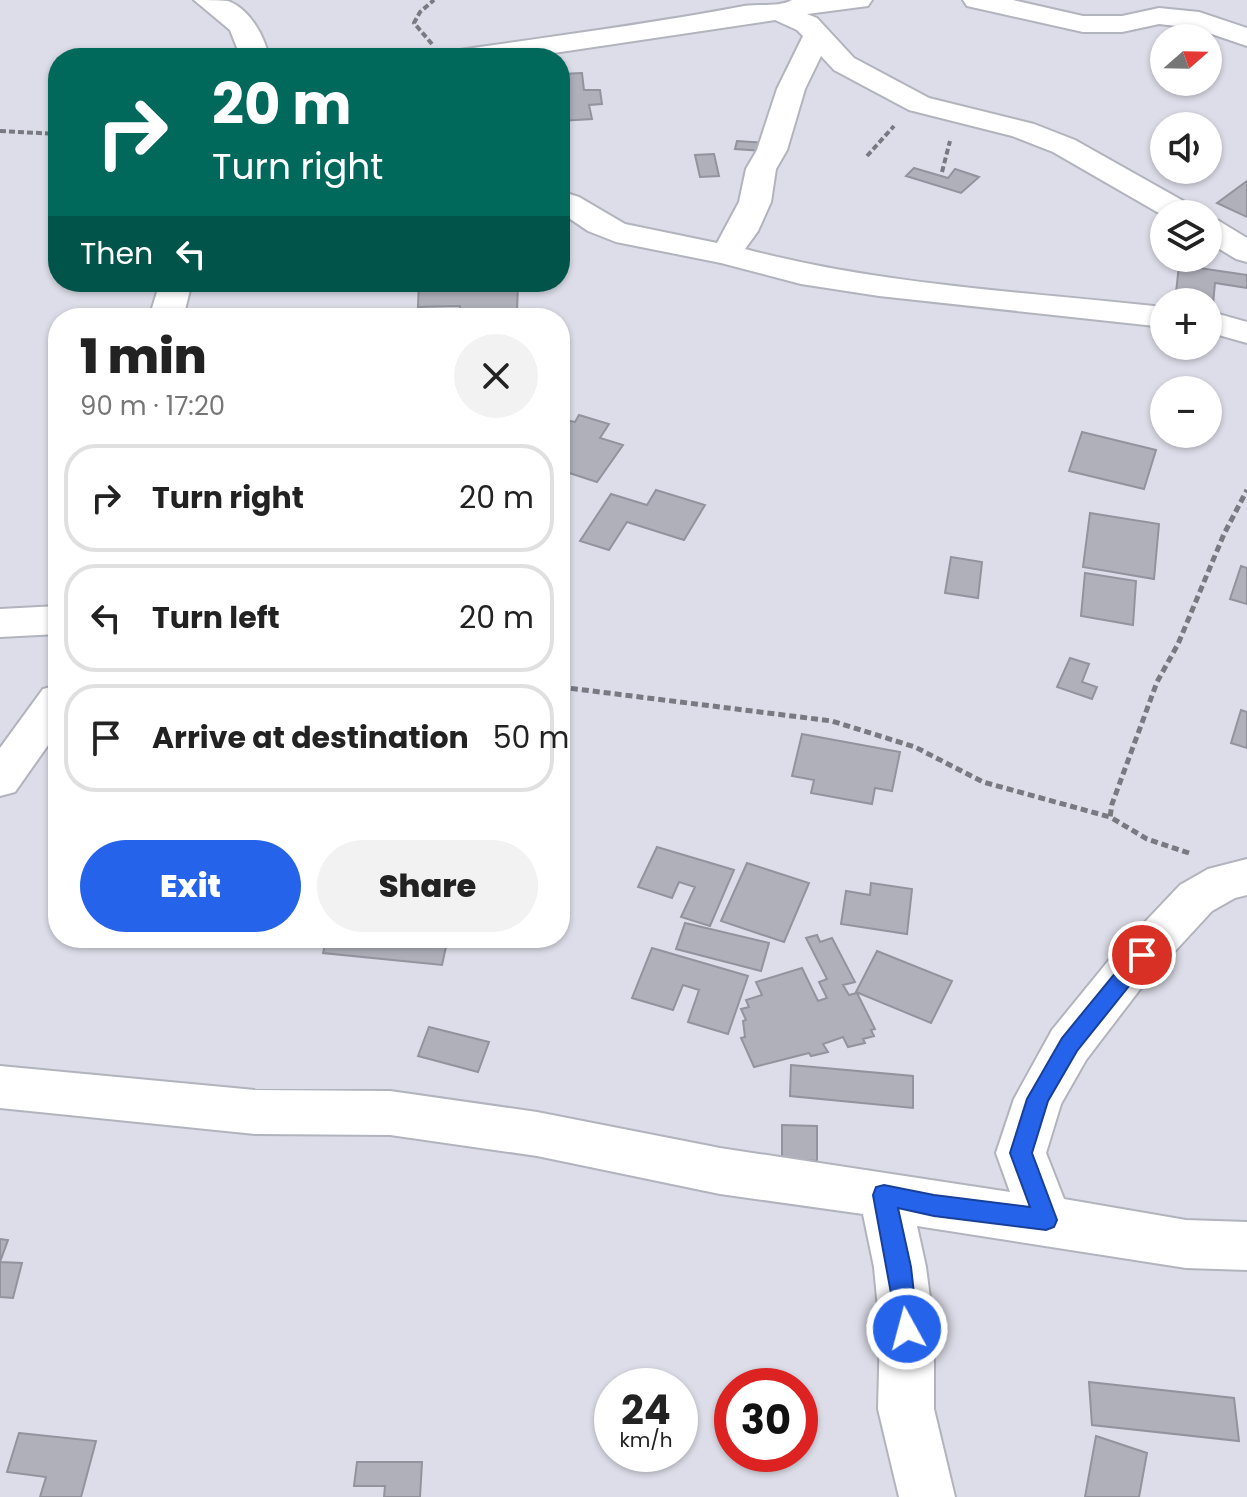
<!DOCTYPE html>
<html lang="en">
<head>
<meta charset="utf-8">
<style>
	body { margin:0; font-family:Poppins,sans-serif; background:#f2f2f2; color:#222; height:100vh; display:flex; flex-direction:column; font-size:30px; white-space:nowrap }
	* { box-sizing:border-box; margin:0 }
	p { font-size:26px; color:#767676 }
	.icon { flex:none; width:44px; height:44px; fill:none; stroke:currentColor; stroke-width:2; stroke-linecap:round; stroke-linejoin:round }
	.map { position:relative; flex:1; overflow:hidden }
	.sheet { position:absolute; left:48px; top:308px; width:522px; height:640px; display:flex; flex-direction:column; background:#fff; border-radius:32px; box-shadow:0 2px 6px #0004 }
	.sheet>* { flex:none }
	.banner { position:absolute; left:48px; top:48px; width:522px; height:244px; border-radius:32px; box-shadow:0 2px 6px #0004; background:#00695c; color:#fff; overflow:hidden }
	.needle { width:52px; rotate:70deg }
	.controls { position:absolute; left:1150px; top:24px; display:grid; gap:16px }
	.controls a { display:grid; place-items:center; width:72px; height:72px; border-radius:50%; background:#fff; box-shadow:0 2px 6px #0004; font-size:40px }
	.speed { position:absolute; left:594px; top:1368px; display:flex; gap:16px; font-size:40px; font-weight:700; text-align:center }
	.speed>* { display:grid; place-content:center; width:104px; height:104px; border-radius:50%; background:#fff; box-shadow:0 2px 6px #0004; line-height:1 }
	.speed small { font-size:20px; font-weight:400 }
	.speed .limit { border:12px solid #d22; background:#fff; color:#111 }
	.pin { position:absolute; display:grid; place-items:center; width:68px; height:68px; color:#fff; margin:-34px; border:4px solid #fff; border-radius:50%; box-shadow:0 2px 8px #0007 }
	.me { position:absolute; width:88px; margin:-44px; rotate:353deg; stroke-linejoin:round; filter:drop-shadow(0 0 6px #0008) }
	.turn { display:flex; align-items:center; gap:28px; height:168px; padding:0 32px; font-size:36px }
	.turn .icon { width:104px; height:104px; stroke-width:2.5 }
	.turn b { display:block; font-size:56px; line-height:68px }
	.then { display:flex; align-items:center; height:76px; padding:0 32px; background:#0003; gap:16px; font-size:30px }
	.round { display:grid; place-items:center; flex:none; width:84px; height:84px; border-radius:42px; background:#f2f2f2 }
	.headline { display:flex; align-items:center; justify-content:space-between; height:136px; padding:0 32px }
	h1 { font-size:48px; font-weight:800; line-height:60px }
	.action { display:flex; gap:16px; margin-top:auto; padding:16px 32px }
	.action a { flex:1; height:92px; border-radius:48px; background:#2563eb; color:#fff; font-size:32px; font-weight:800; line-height:92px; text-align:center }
	.action a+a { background:#f2f2f2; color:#222 }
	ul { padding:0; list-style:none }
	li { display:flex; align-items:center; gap:24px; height:108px; margin:0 16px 12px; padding:0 16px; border:4px solid #e0e0e0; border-radius:32px }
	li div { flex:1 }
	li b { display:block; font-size:30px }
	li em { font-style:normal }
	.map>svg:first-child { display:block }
</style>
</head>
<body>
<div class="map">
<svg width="1247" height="1497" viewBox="0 0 1247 1497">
	<rect width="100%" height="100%" fill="#dcdde8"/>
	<!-- building -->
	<path fill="#afb0ba" stroke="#92939d" stroke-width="2" d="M582,73L584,90H600L602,104L589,105L592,119L560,121V74Z
		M737,141L767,143L765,151L735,149Z
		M714,154L719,176L700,177L695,155Z
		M914,168L948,178L955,169L979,177L961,193L906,176Z
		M1247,181V217L1217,203Z
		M1179,265L1247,275V288L1215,283L1212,315L1208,314V302H1175Z
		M419,282H518L517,314L460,315V306L418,307Z
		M579,415L609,424L600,438L623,445L597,482L560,470V419L575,422Z
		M1082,432L1156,450L1144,489L1069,471Z
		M656,490L705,505L684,540L627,522L609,550L580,541L611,494L647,505Z
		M1090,513L1159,524L1154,579L1083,567Z
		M951,557L982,562L978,598L945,593Z
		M1241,566L1247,568V604L1230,599Z
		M1085,573L1136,581L1133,625L1081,616Z
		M1070,658L1089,664L1082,682L1097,687L1092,699L1057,687Z
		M1241,710L1247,712V748L1231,743Z
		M802,734L900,752L892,791L875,788L872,804L811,793L814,780L792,776Z
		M657,847L734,870L710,926L681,917L695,887L679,882L672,898L638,887Z
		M747,863L809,883L784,942L721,921Z
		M871,883L912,889L907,934L841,924L846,891L870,895Z
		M685,923L769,943L761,971L676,949Z
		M817,935L820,942L832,938L855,982L843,985L849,995L857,993L875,1029L871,1030L874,1036L863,1039L865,1043L848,1047L843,1037L823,1044L828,1052L811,1056L809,1053L754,1067L741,1038L745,1037L743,1021L746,1020L741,1009L749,1007L746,1000L762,995L756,982L802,968L818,1001L827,998L819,982L827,979L806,938Z
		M327,938H417L447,942L442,965L323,953Z
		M652,948L748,976L728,1034L688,1022L699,990L683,985L673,1010L632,998Z
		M877,951L952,981L931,1023L856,992Z
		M429,1027L489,1042L478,1072L418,1056Z
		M791,1065L913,1076V1108L790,1096Z
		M782,1125L817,1126V1161L782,1159Z
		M0,1239L8,1240L0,1262L22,1263L13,1298L0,1297Z
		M1089,1382L1234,1398L1239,1441L1092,1425Z
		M19,1433L96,1441L81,1497H40L46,1477L7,1472Z
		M1096,1436L1147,1453L1139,1497H1085Z
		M357,1462H422L420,1497H384L385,1486H354Z"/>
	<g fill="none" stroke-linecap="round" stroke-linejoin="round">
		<!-- street casing -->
		<g stroke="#b1b3bd" stroke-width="4">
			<path id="street" d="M194,0C204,0 219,0 228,1C250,9 265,37 269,58H241L230,30Z
				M792,0H872L868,6L807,14L817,18L854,58L929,98L1034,124L1075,140L1194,207L1199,214L1164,216L1053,152L1012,136L909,110L834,70L821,56L805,89L787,150L776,169L771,202L758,231L745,249C881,285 1024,292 1164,307V327L879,296L801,284L721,263L616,242L588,231L560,212V191L579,197L625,224L717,243L739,202L746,169L757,150L777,89L803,36L797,30L775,20L520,58H446L450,52L460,50C555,36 650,24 744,6C759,4 780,7 792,0Z
				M963,0H1013L1083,16H1122L1159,8L1199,12L1247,28V46L1194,28L1159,24L1122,32H1083L967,6Z
				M1208,219L1219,221L1247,238V262L1236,259L1208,242Z
				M160,282H192L183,318H149Z
				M1208,311L1247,322V343L1208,332Z
				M58,606V634L0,637V609Z
				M58,685V731L15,792L0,796V748L43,689Z
				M1247,859V895L1235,898L1212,911L1141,988L1086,1060L1061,1104L1046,1153L1064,1199L1186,1220L1247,1222V1270L1186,1268L917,1226L926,1267L934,1329V1409L955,1497H899L878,1409L880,1329L874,1267L863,1214L720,1194L537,1156L390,1135L255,1134L0,1108V1066L255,1090L390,1091L537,1112L720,1148L1010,1192L996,1153L1014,1099L1052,1030L1109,960L1180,885L1208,869Z"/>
		</g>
		<!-- path-far1 -->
		<path stroke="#797a81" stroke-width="4" stroke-dasharray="6 3" stroke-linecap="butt" d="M432,44L414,23L420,12L434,0
			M0,131L58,134
			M867,156L894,126
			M942,172L950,141"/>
		<!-- path -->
		<path stroke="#797a81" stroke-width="5" stroke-dasharray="7 4" stroke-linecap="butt" d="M560,687L832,721L915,747L983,782L1110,817
			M1189,853L1147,839L1110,817L1112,804L1157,682L1178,644L1224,534L1247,490"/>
		<!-- street -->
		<use href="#street" fill="#fff" fill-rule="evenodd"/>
	</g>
	<!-- route -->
	<path fill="#2563eb" stroke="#184099" stroke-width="2" d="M1142,947L1149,949L1152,955L1149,961L1077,1051L1048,1101L1032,1153L1057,1220L1054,1227L1046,1230L934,1216L898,1208L911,1267L918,1329L915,1337L907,1340L899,1337L873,1195L876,1187L884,1185L934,1195L1030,1207L1010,1153L1027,1099L1062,1038L1135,949Z"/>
</svg>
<div class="controls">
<a><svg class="needle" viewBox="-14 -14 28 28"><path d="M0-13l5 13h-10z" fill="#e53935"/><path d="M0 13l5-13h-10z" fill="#767676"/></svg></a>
<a><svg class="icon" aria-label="sound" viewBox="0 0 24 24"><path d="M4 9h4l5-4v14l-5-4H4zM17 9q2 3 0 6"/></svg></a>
<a><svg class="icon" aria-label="layers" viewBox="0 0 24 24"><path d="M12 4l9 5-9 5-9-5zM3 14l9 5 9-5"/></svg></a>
<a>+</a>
<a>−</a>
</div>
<div class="speed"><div>24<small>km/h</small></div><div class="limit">30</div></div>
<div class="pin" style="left:1142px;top:955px;background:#d93025"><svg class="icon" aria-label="arrive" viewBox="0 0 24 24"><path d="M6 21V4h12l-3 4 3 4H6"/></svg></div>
<svg class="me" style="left:907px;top:1329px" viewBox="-20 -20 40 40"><circle r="17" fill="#2563eb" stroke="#fff" stroke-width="3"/><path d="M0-11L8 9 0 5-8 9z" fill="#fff"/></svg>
<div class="banner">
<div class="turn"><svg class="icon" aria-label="right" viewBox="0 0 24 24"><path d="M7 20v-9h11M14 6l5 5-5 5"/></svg><div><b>20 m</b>Turn right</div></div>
<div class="then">Then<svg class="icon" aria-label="left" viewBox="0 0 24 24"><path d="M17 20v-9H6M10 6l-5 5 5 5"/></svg></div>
</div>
<section class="sheet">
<div class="headline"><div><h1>1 min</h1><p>90 m · 17:20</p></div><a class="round"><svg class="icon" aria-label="close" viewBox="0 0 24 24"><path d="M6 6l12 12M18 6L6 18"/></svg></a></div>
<ul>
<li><svg class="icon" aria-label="right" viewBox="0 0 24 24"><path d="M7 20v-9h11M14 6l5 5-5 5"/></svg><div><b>Turn right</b></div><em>20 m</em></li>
<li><svg class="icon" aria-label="left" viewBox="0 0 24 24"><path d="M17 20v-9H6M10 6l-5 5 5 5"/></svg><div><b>Turn left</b></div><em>20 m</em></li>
<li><svg class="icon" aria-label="arrive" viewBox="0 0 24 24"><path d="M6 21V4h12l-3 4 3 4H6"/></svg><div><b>Arrive at destination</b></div><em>50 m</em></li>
</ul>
<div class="action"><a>Exit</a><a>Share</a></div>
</section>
</div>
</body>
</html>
